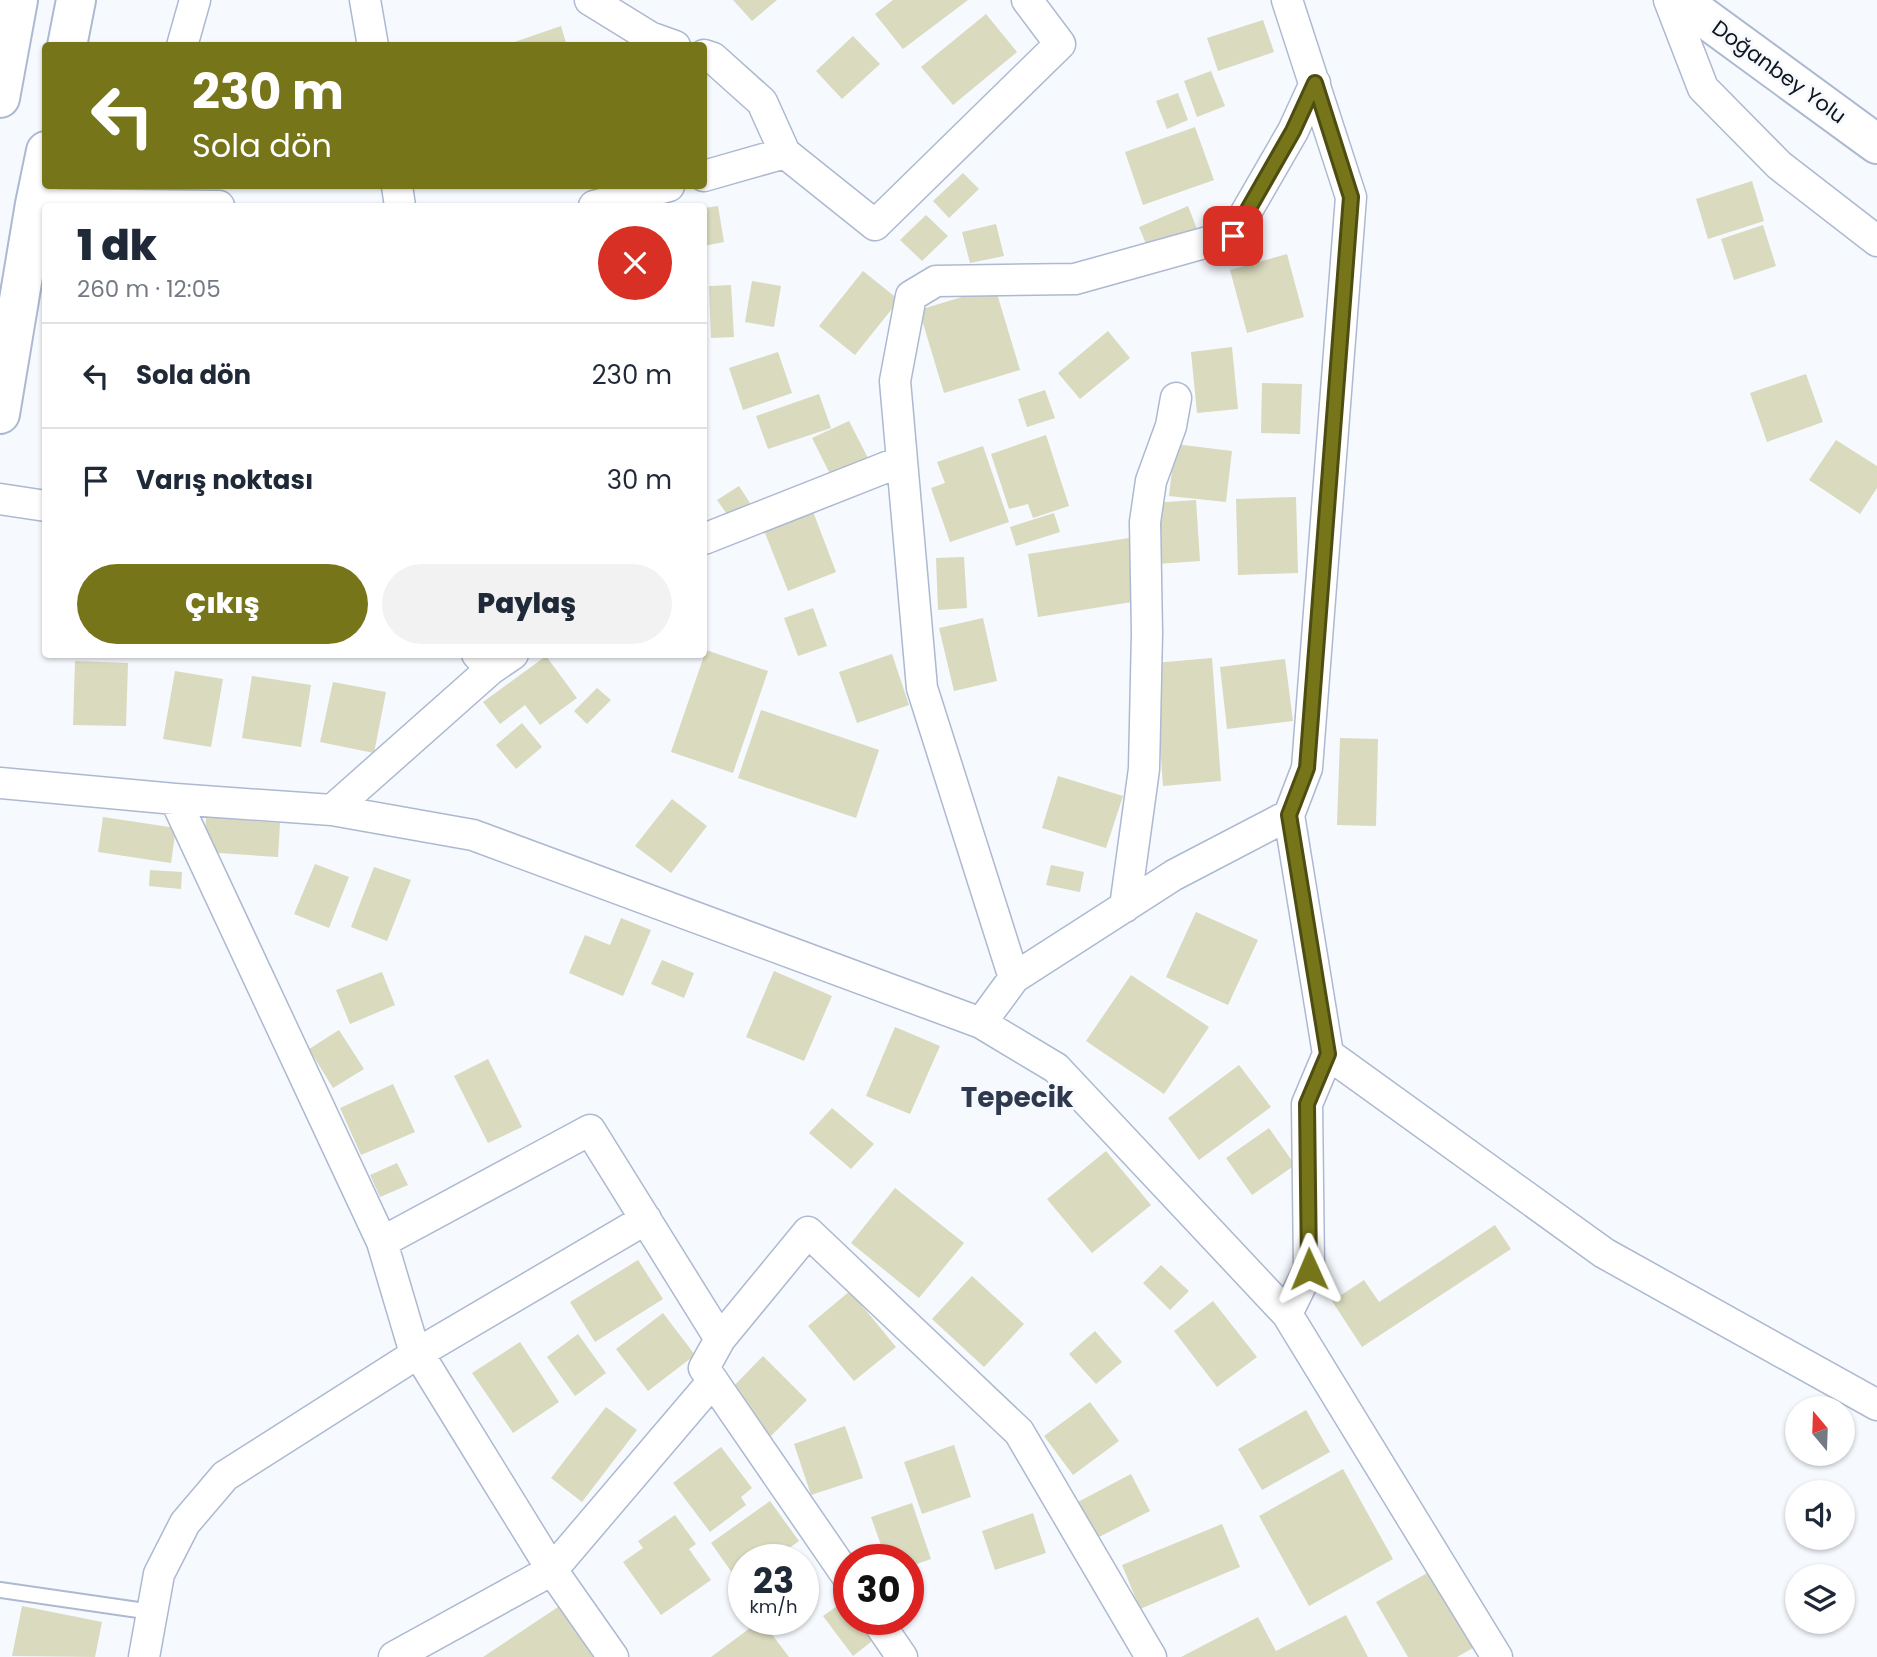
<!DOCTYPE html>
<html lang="tr">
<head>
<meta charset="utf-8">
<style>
	body { margin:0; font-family:Poppins,sans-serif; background:#f2f2f3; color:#1f2937; height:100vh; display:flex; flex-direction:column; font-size:26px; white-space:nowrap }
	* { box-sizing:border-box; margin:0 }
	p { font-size:23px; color:#747a83 }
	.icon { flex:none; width:38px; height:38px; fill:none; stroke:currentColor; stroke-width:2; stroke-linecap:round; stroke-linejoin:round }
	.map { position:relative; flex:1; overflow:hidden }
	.panel { position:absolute; left:42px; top:203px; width:665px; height:455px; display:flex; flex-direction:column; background:#fff; border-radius:7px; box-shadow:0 2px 5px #0004 }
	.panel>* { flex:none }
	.banner { position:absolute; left:42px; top:42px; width:665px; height:147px; border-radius:7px; box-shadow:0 2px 5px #0004; background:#77751a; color:#fff; overflow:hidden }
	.needle { width:46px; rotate:341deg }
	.buttons { position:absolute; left:1785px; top:1396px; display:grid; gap:14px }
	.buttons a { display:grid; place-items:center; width:70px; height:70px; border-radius:50%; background:#fff; box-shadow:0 2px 5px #0004; font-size:35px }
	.speed { position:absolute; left:728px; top:1544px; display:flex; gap:14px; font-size:35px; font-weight:700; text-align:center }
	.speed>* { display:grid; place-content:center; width:91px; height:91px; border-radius:50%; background:#fff; box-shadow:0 2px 5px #0004; line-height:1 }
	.speed small { font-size:18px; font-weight:400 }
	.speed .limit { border:10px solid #d22; background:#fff; color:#111 }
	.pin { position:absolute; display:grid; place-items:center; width:60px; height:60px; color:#fff; margin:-30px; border-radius:14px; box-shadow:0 4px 10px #0006 }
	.me { position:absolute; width:77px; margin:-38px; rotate:359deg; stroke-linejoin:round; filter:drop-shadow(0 0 5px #0008) }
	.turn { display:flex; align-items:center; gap:24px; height:147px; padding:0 35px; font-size:32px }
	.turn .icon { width:91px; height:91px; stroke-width:2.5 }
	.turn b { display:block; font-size:49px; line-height:60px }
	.round { display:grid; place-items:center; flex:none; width:74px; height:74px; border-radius:37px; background:#f2f2f3 }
	.headline { display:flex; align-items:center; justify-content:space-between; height:119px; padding:0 35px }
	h1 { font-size:42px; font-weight:800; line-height:52px }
	.cta { display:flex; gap:14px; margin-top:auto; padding:14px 35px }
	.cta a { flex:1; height:80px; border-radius:42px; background:#77751a; color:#fff; font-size:28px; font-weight:800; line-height:80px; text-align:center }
	.cta a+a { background:#f2f2f3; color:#1f2937 }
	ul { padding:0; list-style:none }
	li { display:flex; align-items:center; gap:21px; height:105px; padding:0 35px; border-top:2px solid #e0e1e3 }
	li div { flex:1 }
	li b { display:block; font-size:26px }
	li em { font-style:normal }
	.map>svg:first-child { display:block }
</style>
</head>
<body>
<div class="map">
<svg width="1877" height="1657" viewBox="0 0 1877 1657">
	<rect width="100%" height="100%" fill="#f6f9fe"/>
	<!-- building -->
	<path fill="#dadabf" d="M733,0H777L752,21Z
		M893,0H968L903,49L875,14Z
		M986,14L1017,52L953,105L921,67Z
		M1263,20L1274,52L1218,71L1207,38Z
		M561,26L567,46H506V45Z
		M853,36L880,64L842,99L816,71Z
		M1211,71L1225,106L1197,117L1184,81Z
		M1178,93L1188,120L1167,129L1156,101Z
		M1195,127L1214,180L1143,205L1125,152Z
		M963,173L979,189L949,218L933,201Z
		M1752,181L1764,221L1708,239L1696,199Z
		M718,206L724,242L704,246V208Z
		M1188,206L1197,229L1149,251L1139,227Z
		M926,215L948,236L922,261L900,240Z
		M996,224L1004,256L970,263L962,232Z
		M1763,225L1776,266L1734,280L1721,239Z
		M1287,254L1304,317L1247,333L1230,270Z
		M863,271L899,300L855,355L819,326Z
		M752,281L781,286L774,327L745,322Z
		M731,285L734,337L711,338L709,286Z
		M995,287L1020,370L944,393L919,310Z
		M1108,331L1130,358L1080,399L1058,373Z
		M1232,347L1238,409L1197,413L1191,352Z
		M778,352L792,393L743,410L729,368Z
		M1806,374L1823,422L1767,442L1750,393Z
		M1262,383L1302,384L1300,434L1261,433Z
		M1045,390L1055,418L1027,427L1018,399Z
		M819,394L831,428L768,449L756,416Z
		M849,421L868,458L831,476L812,438Z
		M1046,435L1069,506L1033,518L1028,504L1009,509L991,454Z
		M1836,440L1877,466V488L1860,514L1809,480Z
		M1175,444L1232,451L1226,502L1169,496Z
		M983,446L1009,522L950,542L931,488L945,483L937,462Z
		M739,486L750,503L729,517L717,500Z
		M1296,497L1298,573L1238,575L1236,499Z
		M1196,500L1200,561L1157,564L1152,503Z
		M812,509L836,572L788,591L763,528Z
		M1054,513L1060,532L1016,546L1010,527Z
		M1129,538L1138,601L1038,617L1028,554Z
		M964,557L967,608L938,610L936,558Z
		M813,608L827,646L798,656L784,618Z
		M983,618L997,681L954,691L939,628Z
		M706,650L768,671L733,773L671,752Z
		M892,654L909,705L857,723L839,672Z
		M546,656L577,698L540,725L525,705L500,724L483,702Z
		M1212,658L1221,781L1163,786L1154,663Z
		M1285,659L1293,721L1227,729L1220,667Z
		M75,661L128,663L126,726L73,725Z
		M175,671L223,679L211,747L163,739Z
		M252,676L311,685L301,747L242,738Z
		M333,682L386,692L374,753L320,742Z
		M597,688L611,700L587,724L574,711Z
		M761,710L879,750L856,818L738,778Z
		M522,723L542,747L516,769L496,745Z
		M1340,738L1378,739L1376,826L1337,825Z
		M1058,776L1123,796L1106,848L1042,828Z
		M672,799L707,826L671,873L635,846Z
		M103,817L176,828L171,863L98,852Z
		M206,817L280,823L278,857L204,852Z
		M315,864L349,877L329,928L294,914Z
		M1051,865L1084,872L1080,892L1046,885Z
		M374,867L411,880L387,941L351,927Z
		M150,870L182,872L181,889L149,886Z
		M1196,912L1258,940L1228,1005L1166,977Z
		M621,918L651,930L623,996L569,973L585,935L610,945Z
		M662,960L694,973L684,998L651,984Z
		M774,971L832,996L804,1061L746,1037Z
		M382,972L395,1005L350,1024L336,990Z
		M1131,975L1209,1027L1164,1094L1086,1041Z
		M895,1027L940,1046L910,1114L866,1096Z
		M339,1030L364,1069L333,1088L309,1049Z
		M488,1059L522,1127L488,1143L454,1076Z
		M1239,1065L1271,1107L1199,1160L1168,1118Z
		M393,1084L415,1132L361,1155L340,1108Z
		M832,1108L874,1144L851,1169L809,1133Z
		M1269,1128L1295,1165L1252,1195L1226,1158Z
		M1106,1151L1151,1205L1092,1253L1047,1199Z
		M397,1163L408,1185L380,1197L370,1175Z
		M895,1188L964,1243L919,1298L851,1243Z
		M1495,1225L1511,1249L1362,1347L1332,1301L1364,1280L1379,1302Z
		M638,1260L663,1299L595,1342L570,1302Z
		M1161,1265L1189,1291L1170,1310L1143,1283Z
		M972,1276L1024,1324L984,1367L932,1319Z
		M850,1291L896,1347L854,1381L808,1326Z
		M1213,1301L1257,1357L1217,1387L1174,1331Z
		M663,1313L695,1355L648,1391L616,1349Z
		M1095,1331L1122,1362L1096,1384L1069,1354Z
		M578,1334L606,1373L575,1396L547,1357Z
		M520,1342L559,1402L513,1433L472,1373Z
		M763,1356L807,1400L771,1436L727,1393Z
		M1090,1402L1119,1441L1073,1475L1044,1436Z
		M606,1407L637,1430L582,1502L551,1478Z
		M1306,1410L1330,1452L1262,1490L1238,1449Z
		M845,1426L863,1478L811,1495L794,1444Z
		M954,1445L971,1497L922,1514L904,1462Z
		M721,1447L752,1488L741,1497L746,1505L710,1532L673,1483Z
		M1343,1469L1393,1559L1309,1606L1259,1516Z
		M1131,1474L1150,1511L1095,1539L1076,1503Z
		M770,1501L799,1541L774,1559H744V1581L740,1584L711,1543Z
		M912,1503L931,1559L908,1567V1559H886L871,1517Z
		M1033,1513L1046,1553L995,1570L982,1531Z
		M675,1515L696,1544L689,1549L711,1580L661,1615L623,1562L643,1548L638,1541Z
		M1222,1524L1240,1567L1140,1609L1122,1565Z
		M1429,1572L1473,1648L1457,1657H1408L1376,1602Z
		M847,1599L849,1602V1619H862L876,1638L853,1656L823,1616Z
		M564,1603L600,1657H483Z
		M22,1606L102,1622L95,1657L12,1656Z
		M1346,1615L1368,1657H1181L1258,1617L1276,1651Z
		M764,1619H793L794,1621L774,1634Z
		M761,1620L789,1657H711Z"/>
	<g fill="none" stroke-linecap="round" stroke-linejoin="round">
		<!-- service casing -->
		<g stroke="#adb9d1" stroke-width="18">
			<path id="service" d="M0,1590L152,1612"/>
		</g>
		<!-- minor casing -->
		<g stroke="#adb9d1" stroke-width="33">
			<path id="minor" d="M365,0L373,46
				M590,0L650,37L675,46
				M1669,0L1703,88L1779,165L1877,241
				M182,46L195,0
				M704,55L713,58L762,102L785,153
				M704,176L785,153L875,225L1060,44L1027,0
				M397,186L400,206
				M35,204L219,206
				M594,206L669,186
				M0,499L46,506
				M704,539L902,461
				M491,669L513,654
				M0,783L175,799L332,810L473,835L981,1023L1056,1068L1287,1314L1497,1657
				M175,799L382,1242L412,1343L552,1570L613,1657
				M332,810L491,669L477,654
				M1125,907L1144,769L1147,633L1145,522L1151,481L1171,426L1176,398
				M1014,978L922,688L895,381L911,296L936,281L1075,279L1233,235L1293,131L1315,83
				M981,1023L1014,978L1174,875L1289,815
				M1328,1054L1604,1253L1877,1405
				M382,1242L590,1130L720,1339L704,1368L849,1579
				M1287,1314L1309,1269L1307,1104L1328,1054L1289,815L1307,768L1351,197L1287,0
				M720,1339L808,1232L1019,1432L1151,1657
				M876,1619L902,1657
				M144,1657L159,1574L185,1523L225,1476L418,1353L646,1219
				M394,1657L552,1570L713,1381"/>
		</g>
		<!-- secondary casing -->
		<g stroke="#adb9d1" stroke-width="42">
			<path id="secondary" d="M1680,0L1877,144"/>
		</g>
		<!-- primary casing -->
		<g stroke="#adb9d1" stroke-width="42">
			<path id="primary" d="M67,46L76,0
				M0,98L18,0
				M0,414L35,204L46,151"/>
		</g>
		<!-- service -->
		<use href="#service" stroke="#fff" stroke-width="14"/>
		<!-- minor -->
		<use href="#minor" stroke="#fff" stroke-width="30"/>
		<!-- secondary -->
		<use href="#secondary" stroke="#fff" stroke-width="38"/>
		<!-- primary -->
		<use href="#primary" stroke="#fff" stroke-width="38"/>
	</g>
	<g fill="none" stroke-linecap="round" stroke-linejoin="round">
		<!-- route casing -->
		<g stroke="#4d4c11" stroke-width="18">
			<path id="route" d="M1233,236L1293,131L1315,83L1351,197L1307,768L1289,815L1328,1054L1307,1104L1309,1269"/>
		</g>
		<!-- route -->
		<use href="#route" stroke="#77751a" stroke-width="12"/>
	</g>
	<g text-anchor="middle" stroke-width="6" stroke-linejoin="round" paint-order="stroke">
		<!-- street labels -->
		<g font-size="21" fill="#10151d" stroke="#f6f9fe">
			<text transform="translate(1779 72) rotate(36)" y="7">Doğanbey Yolu</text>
		</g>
		<!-- district labels -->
		<g font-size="28" font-weight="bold" fill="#2f394d" stroke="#f6f9fe">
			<text x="1017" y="1107">Tepecik</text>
		</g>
	</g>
</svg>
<div class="buttons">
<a><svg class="needle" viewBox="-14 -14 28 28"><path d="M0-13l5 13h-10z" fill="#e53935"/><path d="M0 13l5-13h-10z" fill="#747a83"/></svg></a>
<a><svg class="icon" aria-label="sound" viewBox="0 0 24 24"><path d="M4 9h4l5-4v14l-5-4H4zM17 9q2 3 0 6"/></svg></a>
<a><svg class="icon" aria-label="layers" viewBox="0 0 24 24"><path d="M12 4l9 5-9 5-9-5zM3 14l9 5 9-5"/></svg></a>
</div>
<div class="speed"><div>23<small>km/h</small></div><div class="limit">30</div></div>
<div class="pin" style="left:1233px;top:236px;background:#d93025"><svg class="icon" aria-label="arrive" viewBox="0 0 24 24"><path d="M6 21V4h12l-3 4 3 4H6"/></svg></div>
<svg class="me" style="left:1309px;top:1269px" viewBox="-20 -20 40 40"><path d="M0-17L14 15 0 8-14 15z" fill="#77751a" stroke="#fff" stroke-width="4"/></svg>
<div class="banner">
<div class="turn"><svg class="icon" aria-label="left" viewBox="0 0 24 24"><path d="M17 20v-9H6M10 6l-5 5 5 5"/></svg><div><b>230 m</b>Sola dön</div></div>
</div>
<section class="panel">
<div class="headline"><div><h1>1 dk</h1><p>260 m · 12:05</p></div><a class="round" style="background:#d93025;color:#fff"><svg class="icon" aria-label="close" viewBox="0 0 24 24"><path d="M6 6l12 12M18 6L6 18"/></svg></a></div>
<ul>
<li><svg class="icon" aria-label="left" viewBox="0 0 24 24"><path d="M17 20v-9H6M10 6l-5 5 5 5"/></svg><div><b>Sola dön</b></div><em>230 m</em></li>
<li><svg class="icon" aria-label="arrive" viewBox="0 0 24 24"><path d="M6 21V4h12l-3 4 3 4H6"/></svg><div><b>Varış noktası</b></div><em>30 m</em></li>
</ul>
<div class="cta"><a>Çıkış</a><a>Paylaş</a></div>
</section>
</div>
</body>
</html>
